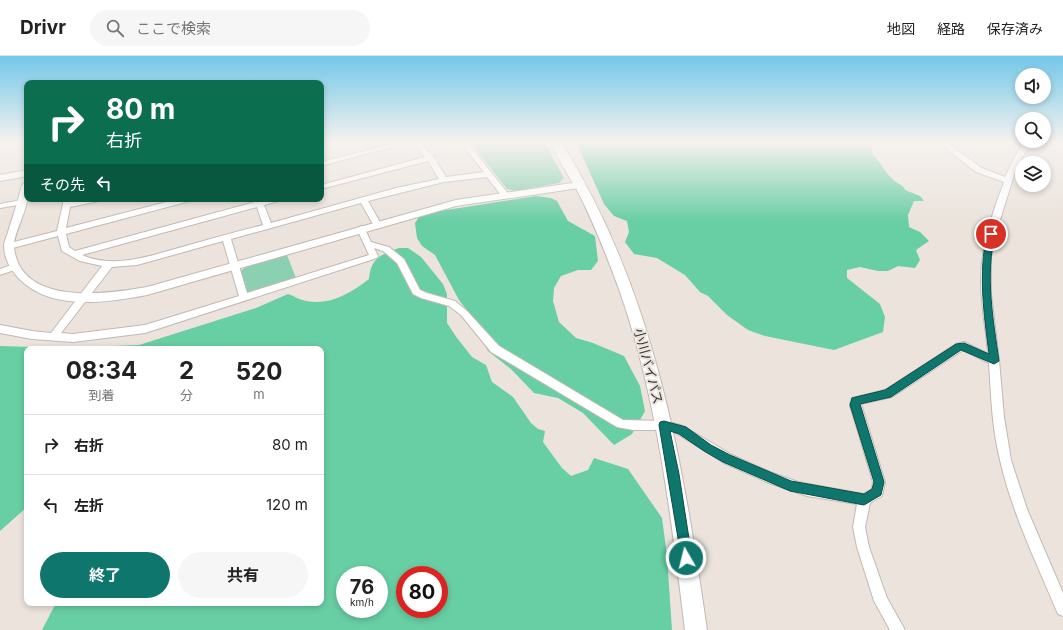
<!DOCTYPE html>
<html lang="ja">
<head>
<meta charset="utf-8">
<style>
	body { margin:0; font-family:Inter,"Noto Sans JP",sans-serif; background:#f6f6f6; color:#222; height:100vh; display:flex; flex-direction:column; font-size:15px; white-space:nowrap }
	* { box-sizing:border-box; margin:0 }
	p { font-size:13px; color:#767676 }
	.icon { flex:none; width:22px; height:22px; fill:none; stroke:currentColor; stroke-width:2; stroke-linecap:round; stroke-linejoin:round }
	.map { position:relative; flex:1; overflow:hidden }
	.drawer { position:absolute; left:24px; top:290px; width:300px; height:260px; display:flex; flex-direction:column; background:#fff; border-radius:8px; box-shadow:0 2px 6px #0003 }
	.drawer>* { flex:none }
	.guide { position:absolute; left:24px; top:24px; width:300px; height:122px; border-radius:8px; box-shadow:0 2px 6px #0003; background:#0b6e4f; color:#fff; overflow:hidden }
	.tools { position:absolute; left:1015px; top:12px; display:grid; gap:8px }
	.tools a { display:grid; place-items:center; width:36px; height:36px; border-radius:50%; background:#fff; box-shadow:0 2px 6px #0003; font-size:20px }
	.speed { position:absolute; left:336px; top:510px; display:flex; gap:8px; font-size:20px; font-weight:700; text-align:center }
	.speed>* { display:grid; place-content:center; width:52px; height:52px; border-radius:50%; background:#fff; box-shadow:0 2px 6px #0003; line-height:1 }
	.speed small { font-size:10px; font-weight:400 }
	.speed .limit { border:6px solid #d22; background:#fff; color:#111 }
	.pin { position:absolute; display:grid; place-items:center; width:34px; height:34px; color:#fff; margin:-17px; border:2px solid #fff; border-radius:50%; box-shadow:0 1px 4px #0007 }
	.me { position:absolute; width:44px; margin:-22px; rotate:352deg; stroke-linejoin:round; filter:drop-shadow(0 0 3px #0008) }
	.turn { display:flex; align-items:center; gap:14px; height:84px; padding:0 16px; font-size:18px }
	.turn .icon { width:52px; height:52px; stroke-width:2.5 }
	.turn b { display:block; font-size:28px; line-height:34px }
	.then { display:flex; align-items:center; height:38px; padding:0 16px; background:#0003; gap:8px; font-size:15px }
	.eta { display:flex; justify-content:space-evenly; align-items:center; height:68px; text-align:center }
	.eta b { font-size:24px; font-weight:700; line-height:28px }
	.button { display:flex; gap:8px; margin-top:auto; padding:8px 16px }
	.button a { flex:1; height:46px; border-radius:24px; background:#0f766e; color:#fff; font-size:16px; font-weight:700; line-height:46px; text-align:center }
	.button a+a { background:#f6f6f6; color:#222 }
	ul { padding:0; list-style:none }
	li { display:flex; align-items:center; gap:12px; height:60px; padding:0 16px; border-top:1px solid #e0e0e0 }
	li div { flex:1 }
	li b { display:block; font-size:15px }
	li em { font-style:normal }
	header { display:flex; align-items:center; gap:24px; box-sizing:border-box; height:56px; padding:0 20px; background:#fff; border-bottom:1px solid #e0e0e0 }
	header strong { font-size:19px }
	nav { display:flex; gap:22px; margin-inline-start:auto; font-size:14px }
	.search { width:280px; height:36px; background:#f6f6f6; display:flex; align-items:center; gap:10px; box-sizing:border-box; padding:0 14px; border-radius:22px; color:#767676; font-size:15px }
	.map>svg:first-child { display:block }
</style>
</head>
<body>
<header>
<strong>Drivr</strong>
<div class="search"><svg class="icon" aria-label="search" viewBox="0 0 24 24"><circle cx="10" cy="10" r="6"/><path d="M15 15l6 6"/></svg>ここで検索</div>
<nav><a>地図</a><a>経路</a><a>保存済み</a></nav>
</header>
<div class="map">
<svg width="1063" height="574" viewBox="0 0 1063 574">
	<rect width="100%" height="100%" fill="#ebe3dc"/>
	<!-- green -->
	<path fill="#8bd0b1" d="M470,86H544L564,122L559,127L516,135L507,133Z
		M287,199L296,222L249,237L246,235L240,216L244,212Z"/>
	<!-- forest -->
	<path fill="#68cea4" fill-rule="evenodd" d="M577,86H869L873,95L872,98C881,106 886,119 896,126C900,129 903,129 905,134L920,140L924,145H914L908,159L909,171L920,176L929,185L916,194L920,204L915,212L898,210L888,215H878L860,211L847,214V222L880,248L885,261L883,276L834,294L765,280L748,274L727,259L708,240L700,236L685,219L657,202L634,198L625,186L629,176L627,165L614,160L604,148L577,88Z
		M536,140L551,142L557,145L568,165L595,180L598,205L591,214H578L561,220L554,232L553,245L559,266L576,282L593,287L624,300L640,330L645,355L632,378L614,389L583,357L558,342L534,337L511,313L488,295L481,282L469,269L466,253L459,244L435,199L422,190L417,182L415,167L421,158Z
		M399,192H408L421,201L443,228L447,238V267L457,282L472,301L486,309L492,326L513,341L531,367L538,373L545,375L543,386L562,412L571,420L588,414L594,402L628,413L662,462L667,500L672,574H42L56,547H321V293H27V451L0,475V290L64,292L139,289L256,252L288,238C294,240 300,244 306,245C329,250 351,237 369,223C371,202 380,199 399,192ZM345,519H379V553H345ZM405,519H439V553H405Z"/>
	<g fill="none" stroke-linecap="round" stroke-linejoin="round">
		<!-- minor casing -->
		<g stroke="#c1b9b3" stroke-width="2">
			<path id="minor" d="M321,86H331L321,89Z
				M399,86H410L321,110V106Z
				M413,86H419L433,100L446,121L484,116L460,86H467L510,140L509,142H503L487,121L444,126L368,145L381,168L380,170H374L361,147L231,183L247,237L369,199L357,173L361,170L364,171L371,186L389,191L404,203L420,234L427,237L455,245L467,255L499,290L623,364L666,365L683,370L732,399L770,416L798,426L863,438L872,433L873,426L850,349L852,342L885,334L956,288L964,286L988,298C986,273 981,249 981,224C981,190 992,158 1004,126L976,116L938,86H946L982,112L1005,121L1016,99L1025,86H1031L1016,113L999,167L991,201V238L999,304L1004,361L1011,404L1027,453L1063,537V560L1058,558C1037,508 1012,457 1000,404C992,372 991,340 989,307L963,294L892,341L861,348L885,426L882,440L870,447L865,471L869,491L887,542L905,574H890L874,545L857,491L853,471L857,448L807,440L769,427L724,407L676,377L659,374H633L617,371L491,296L461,259L449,250L421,242L413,238L397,207L383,195L374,192L378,200L377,202L145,277L73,286L32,283L0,277V269L32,275L51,277L102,210L80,205L62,195L58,180L9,193L5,190L6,188L57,175L64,143H72L71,146L86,143H100L99,145L70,151L66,172L178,143H191L190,145L66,178L69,191L75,195L255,146L254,143H279L278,145L264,149L271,167L396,132L439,123L428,105L321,133V129L425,101ZM257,151L263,169C239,175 214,182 189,189C156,198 116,214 82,199ZM223,185L239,240L145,269L73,278L61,277L112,211L137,209Z
				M21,144L25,146L24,148L0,152V148Z
				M14,208L18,211L17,213L0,219V213Z"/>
		</g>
		<!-- tertiary casing -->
		<g stroke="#c1b9b3" stroke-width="2">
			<path id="tertiary" d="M27,114V120L0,125V119Z
				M27,126C27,132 28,139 27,144C26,157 13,179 14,191C20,251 107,238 147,231L456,144L579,126L584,129L579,132L456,150L147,239C105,247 46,256 15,218C9,211 4,200 4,190C4,186 7,180 8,176C13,160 18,145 22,129Z"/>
		</g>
		<!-- trunk casing -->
		<g stroke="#c1b9b3" stroke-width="2">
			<path id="trunk" d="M551,86H561C655,236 682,401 707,574H685C671,461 658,345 620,236C608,203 595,170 579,138C571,122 556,102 551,86Z"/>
		</g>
		<!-- minor -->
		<use href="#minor" fill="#fff" fill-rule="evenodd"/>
		<!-- tertiary -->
		<use href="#tertiary" fill="#fff" fill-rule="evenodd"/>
		<!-- trunk -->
		<use href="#trunk" fill="#fff" fill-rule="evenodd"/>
	</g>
	<!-- sky -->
	<linearGradient id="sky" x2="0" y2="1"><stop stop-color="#72c7e8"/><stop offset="0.52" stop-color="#f6f2ef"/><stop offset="1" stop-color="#f6f2ef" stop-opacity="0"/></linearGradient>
	<rect width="1063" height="166" fill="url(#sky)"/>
	<!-- route -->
	<path fill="#0f766e" stroke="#0a4d48" d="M991,175L995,178C985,220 993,262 999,305L994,308L961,294L891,341L860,348L884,426L881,439L864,449L790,435L723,406L704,395L679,378L670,375L679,418L692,502L691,506L686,508L682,506L659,369L660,366L664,365L686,371L711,389L730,399L791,425L864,438L872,433L874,426L850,349L852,342L856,341L885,334L956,288L964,287L989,298C984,258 978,218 987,178Z"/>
	<g text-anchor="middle" stroke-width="4" stroke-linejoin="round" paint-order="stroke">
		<!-- street labels -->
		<g font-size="13" fill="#353230" stroke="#ebe3dc">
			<text transform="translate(649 310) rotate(75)" y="5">小川バイパス</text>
		</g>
	</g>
</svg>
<div class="tools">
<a><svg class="icon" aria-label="sound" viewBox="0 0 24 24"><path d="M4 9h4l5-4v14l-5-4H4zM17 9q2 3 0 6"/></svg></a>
<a><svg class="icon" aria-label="search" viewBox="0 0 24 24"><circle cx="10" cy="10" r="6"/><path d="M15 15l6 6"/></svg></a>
<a><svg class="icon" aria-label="layers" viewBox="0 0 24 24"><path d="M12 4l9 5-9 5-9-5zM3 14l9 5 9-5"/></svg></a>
</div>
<div class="speed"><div>76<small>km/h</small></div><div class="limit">80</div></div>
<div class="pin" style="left:991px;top:178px;background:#d93025"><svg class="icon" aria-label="arrive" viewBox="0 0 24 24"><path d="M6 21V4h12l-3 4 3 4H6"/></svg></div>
<svg class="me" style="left:686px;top:502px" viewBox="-20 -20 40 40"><circle r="17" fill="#0f766e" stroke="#fff" stroke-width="3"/><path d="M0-11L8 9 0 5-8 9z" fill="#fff"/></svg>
<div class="guide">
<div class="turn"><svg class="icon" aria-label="right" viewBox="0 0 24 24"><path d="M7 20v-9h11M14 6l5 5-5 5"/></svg><div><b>80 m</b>右折</div></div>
<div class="then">その先<svg class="icon" aria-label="left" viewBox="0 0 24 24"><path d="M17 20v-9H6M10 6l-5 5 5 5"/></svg></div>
</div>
<section class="drawer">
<div class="eta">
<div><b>08:34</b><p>到着</p></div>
<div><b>2</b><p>分</p></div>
<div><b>520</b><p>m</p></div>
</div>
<ul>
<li><svg class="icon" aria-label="right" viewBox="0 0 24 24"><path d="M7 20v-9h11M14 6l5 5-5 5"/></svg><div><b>右折</b></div><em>80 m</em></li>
<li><svg class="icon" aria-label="left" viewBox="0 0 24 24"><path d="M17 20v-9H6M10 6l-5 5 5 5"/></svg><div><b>左折</b></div><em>120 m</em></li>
</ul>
<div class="button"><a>終了</a><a>共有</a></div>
</section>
</div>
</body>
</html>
